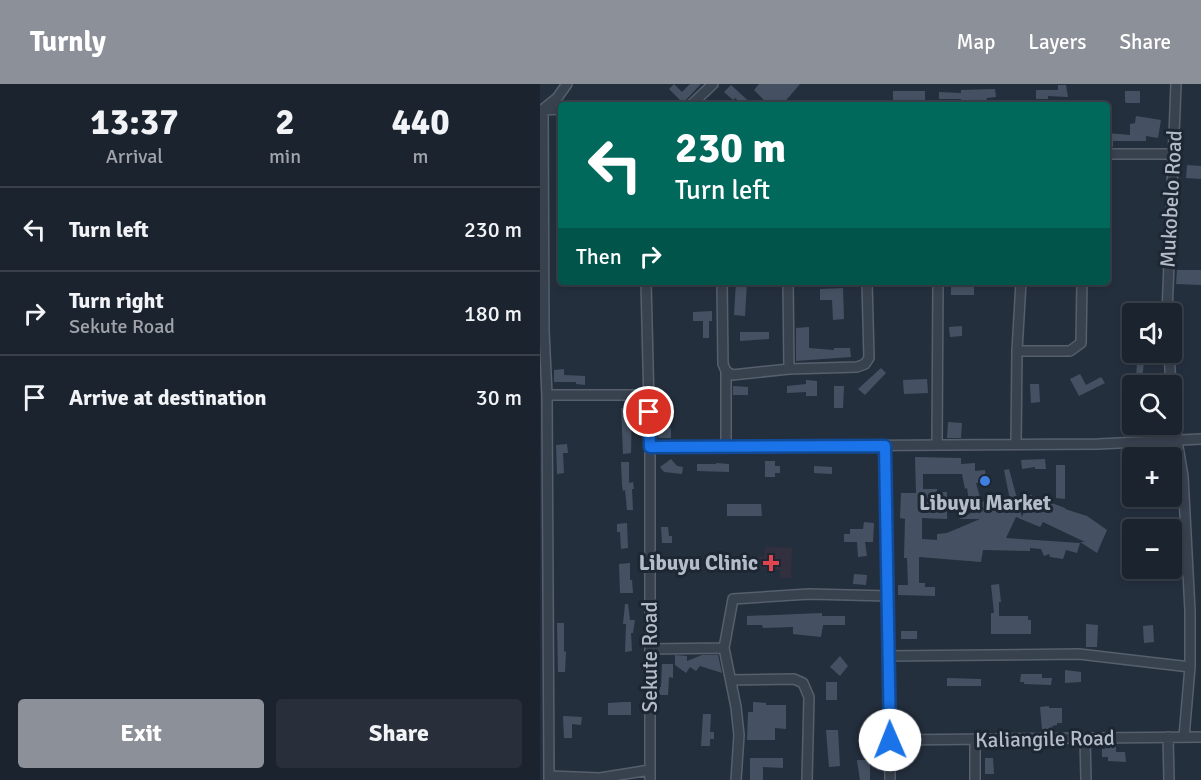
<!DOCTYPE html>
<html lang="en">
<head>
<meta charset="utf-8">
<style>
	body { margin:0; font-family:Signika,sans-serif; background:#282f3a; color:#f1f3f6; height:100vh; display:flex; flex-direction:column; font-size:22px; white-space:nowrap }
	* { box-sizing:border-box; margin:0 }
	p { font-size:20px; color:#a0a4aa }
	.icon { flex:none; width:33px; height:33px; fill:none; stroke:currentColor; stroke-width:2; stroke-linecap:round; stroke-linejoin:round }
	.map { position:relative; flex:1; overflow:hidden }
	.drawer { display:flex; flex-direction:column; background:#1b232e; width:540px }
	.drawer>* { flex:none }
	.hud { position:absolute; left:18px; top:18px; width:552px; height:183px; border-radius:6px; box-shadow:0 3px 9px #0003,0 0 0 2px #39404a; background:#00695c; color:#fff; overflow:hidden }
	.controls { position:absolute; left:582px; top:219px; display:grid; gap:12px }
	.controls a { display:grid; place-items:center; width:60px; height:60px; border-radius:6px; background:#1b232e; box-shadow:0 3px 9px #0003,0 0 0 2px #39404a; font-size:30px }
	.pin { position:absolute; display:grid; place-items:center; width:51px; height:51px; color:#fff; margin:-26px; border:3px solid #fff; border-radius:50%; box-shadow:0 2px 6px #0007 }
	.me { position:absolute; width:66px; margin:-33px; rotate:359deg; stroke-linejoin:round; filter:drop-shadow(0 0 4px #0008) }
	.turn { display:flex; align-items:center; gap:21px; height:126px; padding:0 18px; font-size:27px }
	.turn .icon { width:78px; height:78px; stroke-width:2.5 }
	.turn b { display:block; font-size:42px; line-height:51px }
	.then { display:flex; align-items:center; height:57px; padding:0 18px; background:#0003; gap:12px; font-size:22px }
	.eta { display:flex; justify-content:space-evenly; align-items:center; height:102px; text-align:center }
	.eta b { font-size:36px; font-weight:800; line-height:42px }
	.primary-button { display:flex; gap:12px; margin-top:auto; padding:12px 18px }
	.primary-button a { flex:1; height:69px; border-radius:6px; background:#8c9099; color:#fff; font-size:24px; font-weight:800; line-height:69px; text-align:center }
	.primary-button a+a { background:#282f3a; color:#f1f3f6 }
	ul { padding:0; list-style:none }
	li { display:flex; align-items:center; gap:18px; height:84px; padding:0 18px; border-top:2px solid #39404a }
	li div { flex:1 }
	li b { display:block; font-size:22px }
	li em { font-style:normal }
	header { display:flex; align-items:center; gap:36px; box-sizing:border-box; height:84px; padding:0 30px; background:#8c9099; color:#fff }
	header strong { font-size:28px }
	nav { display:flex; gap:33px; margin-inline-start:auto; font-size:21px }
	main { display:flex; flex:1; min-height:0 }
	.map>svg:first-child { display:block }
</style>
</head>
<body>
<header>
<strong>Turnly</strong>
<nav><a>Map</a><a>Layers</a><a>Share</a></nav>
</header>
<main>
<section class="drawer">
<div class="eta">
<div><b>13:37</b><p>Arrival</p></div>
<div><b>2</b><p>min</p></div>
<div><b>440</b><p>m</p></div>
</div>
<ul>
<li><svg class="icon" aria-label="left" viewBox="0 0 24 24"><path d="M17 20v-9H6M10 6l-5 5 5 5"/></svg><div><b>Turn left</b></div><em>230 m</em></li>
<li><svg class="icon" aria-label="right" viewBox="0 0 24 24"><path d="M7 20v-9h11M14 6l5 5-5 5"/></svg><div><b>Turn right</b><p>Sekute Road</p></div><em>180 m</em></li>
<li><svg class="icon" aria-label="arrive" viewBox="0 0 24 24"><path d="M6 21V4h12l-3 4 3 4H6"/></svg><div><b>Arrive at destination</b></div><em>30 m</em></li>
</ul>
<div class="primary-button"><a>Exit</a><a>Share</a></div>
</section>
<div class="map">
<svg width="661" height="696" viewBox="0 0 661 696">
	<rect width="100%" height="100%" fill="#242f3e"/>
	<!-- medical -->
	<path fill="#32303f" d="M225,463L252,464L251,494H240V485L211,484V472L224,473Z"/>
	<!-- building -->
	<path fill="#455162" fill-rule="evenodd" d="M134,0L142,8L150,0H161L143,19L129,5Z
		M219,0H260L242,21H229L214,6Z
		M191,1L213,21H204L195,14L193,16L184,8Z
		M518,1H526L528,13L508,12V15H496V6H518Z
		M455,5L456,13L447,14L446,18H421V15H399V8L421,9V6Z
		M353,7H385V18H353Z
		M585,7H600V19H586L585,17Z
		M596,32L621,36L618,54L606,52V57H573V63H567V49L590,51V40L595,39Z
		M647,81L661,82V95L646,94Z
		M637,186H661V201L636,200Z
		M196,198H207L205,232L194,231Z
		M411,198H434V211H411Z
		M303,204L304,235L293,236L292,216H280V205Z
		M172,227V237H169V254H163V237H153V228Z
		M422,242V252L410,253L409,243Z
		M269,243V264L294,266V264H310L311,273L256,277V244Z
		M200,248H229V255L200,257Z
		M597,278H604L602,296H606V302H592V311L585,310L586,295H596Z
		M341,284L346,289L325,311L318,305Z
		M24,285V291L45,292V301L36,300V298H14V286Z
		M540,290L546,301L561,293L565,299L539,312L530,295Z
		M387,295L388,309L364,310L363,296Z
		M266,296L277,297V312H266V308L247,309V302L266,300Z
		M490,300H499L500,318L491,319Z
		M193,302L208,303V311H193Z
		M294,302H304L303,324H294Z
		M81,324H92L91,369L83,370Z
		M408,338L422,339L421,354H407Z
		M118,339L129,340V344H131V354H118Z
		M27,360L28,369H23L24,389L17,390L16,361Z
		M375,373L421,374V380L435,379V387L445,386L446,398L436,399L441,417L460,421L461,418L471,421L464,386L469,385L482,433L490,411L525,424V425L547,432L567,446L557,469L540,458H545L503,438L500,443L476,433L466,454L540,459L537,469L526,466L523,475L510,473L509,470L504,472L501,465L490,464V467L443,466L441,478L379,473V499H385V503H395V512L358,511V501H368L367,474H364L365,435L360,434L361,409H376ZM383,390H422L425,405L427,404L431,429L419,435H440L407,449L397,450V456L382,455V434L407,435V408H397V405H383Z
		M131,375L137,382L143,383L142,390L124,388L120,383Z
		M505,375L506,385H495V383L482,385L481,376Z
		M225,377H235V382H240V389H235V393H225Z
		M81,378H89V399L93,398L94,405H92L93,426H87L85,406L83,407L82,401Z
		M176,379L189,380V388L157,387V380H176Z
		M516,381H525V415L516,414Z
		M274,382L292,383V390L274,389Z
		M187,420H221L222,432H187Z
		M324,438L334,439L333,458H325L327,472L318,473L317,458H304V450H310V445H323Z
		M87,439L88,464L81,465L80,448H77V440Z
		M121,443H128L129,452H132V459H122Z
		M90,479V496H92L93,509H80L79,480Z
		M314,490L327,491L326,501L313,500Z
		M459,500L461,518H459V532H488V536H491V550H451V529H454L451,501Z
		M85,520H88L90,536H95L93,549H91L92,567L85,568L86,540H83Z
		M282,529V532H305V541H283L281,553L253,550V543L223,544L222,541H207V532Z
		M17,539H24V568L26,567L25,588H18Z
		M546,540L558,541L557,563H546Z
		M613,541L614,558L604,559L603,542Z
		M361,547H377V555H361Z
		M135,571L147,572V577L162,571H178L182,589L160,582L156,587L150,583L146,589L135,581Z
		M300,572L308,582L300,592L290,583Z
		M122,580H133V594L129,593L128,611H118V603H121Z
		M525,586L541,588V598L525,599Z
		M481,590H502V594H512L511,601L484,600V598H480Z
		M407,594L441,595V602H407Z
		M286,598H297V616H286Z
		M84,618H91V631H68V619Z
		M213,618L226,619V621H246V645L235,644V656H207L208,628H213Z
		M509,622V624H522V639H517V641L512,642L513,645H502L500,623Z
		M163,630H171L170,648H174V655H170V662H161Z
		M23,632L42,633L41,641L32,640V654H24Z
		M286,646H298L300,682L289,683Z
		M322,647L340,649V659H322Z
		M565,661H576V668H585L586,678L568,677V673H562V665H565Z
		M210,674H243V684L223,683V696H210Z
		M445,674H453L454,690H445Z
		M317,676H330V696H320Z"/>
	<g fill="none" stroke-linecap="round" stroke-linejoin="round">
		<!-- minor casing -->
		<g stroke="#565f6c" stroke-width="12">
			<path id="minor" d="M151,21L173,0
				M2,26L17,14L27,0
				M567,70H633
				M106,198L110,363V696
				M182,198L183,280L186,287L192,291L249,285L317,283L325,280L329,274L327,198
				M248,198L249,285
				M627,230L636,0
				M477,267H530L541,259L542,198
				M629,268L631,302
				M186,287V363
				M632,302L637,357L643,392L650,527V583L644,653
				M7,311H109
				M397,360L398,198
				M476,360L477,267L481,198
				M345,362L350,696
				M110,363L558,360L661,355
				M110,565L184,564
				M348,572L539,570L650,583
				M191,596L254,595L263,599L269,613L267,696
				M628,653L629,696
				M545,654L546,696
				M350,656L661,653
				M9,692L60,694L110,686
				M9,696L7,311L4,247L3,26L21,25
				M196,696L199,651L196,623L184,564L193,515L269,510L349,512
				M435,696V656"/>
		</g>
		<!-- minor -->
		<use href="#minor" stroke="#38414e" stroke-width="9"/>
	</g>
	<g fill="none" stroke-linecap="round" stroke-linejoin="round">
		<!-- route casing -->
		<g stroke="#114b97" stroke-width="15">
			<path id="route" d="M109,328L110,363L345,362L350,656"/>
		</g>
		<!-- route -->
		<use href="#route" stroke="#1a73e8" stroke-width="10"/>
	</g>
	<!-- markers -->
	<circle fill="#3f7fe0" stroke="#1d2633" stroke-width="2" cx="445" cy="397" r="6"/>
	<path fill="#e0444e" stroke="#1d2633" stroke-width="2" d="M228 470h6v6h6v6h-6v6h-6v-6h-6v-6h6z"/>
	<g text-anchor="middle" stroke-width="6" stroke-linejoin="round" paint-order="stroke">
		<!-- street labels -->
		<g font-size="21" fill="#b4bcc9" stroke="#1d2633">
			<text transform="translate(631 115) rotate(-87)" y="7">Mukobelo Road</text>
			<text transform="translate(110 573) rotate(-90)" y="7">Sekute Road</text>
			<text transform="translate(505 655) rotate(-1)" y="7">Kaliangile Road</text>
		</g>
		<!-- poi labels -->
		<g font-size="21" font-weight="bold" fill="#b4bcc9" stroke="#1d2633">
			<text x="445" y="426">Libuyu Market</text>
			<text x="218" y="486" text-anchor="end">Libuyu Clinic</text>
		</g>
	</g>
</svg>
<div class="controls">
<a><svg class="icon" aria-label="sound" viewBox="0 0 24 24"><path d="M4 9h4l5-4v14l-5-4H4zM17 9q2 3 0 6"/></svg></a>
<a><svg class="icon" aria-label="search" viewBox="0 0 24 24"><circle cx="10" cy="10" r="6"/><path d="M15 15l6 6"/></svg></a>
<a>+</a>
<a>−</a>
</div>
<div class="pin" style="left:109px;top:328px;background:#d93025"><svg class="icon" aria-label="arrive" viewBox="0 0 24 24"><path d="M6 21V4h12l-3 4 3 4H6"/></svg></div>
<svg class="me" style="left:350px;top:656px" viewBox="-20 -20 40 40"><circle r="19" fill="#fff"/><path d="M0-13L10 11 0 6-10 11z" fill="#1a73e8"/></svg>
<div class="hud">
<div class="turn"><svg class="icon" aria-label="left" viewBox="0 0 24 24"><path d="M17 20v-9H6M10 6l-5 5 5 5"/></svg><div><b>230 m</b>Turn left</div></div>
<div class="then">Then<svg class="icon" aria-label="right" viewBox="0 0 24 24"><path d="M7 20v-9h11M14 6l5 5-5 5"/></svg></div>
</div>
</div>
</main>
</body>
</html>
